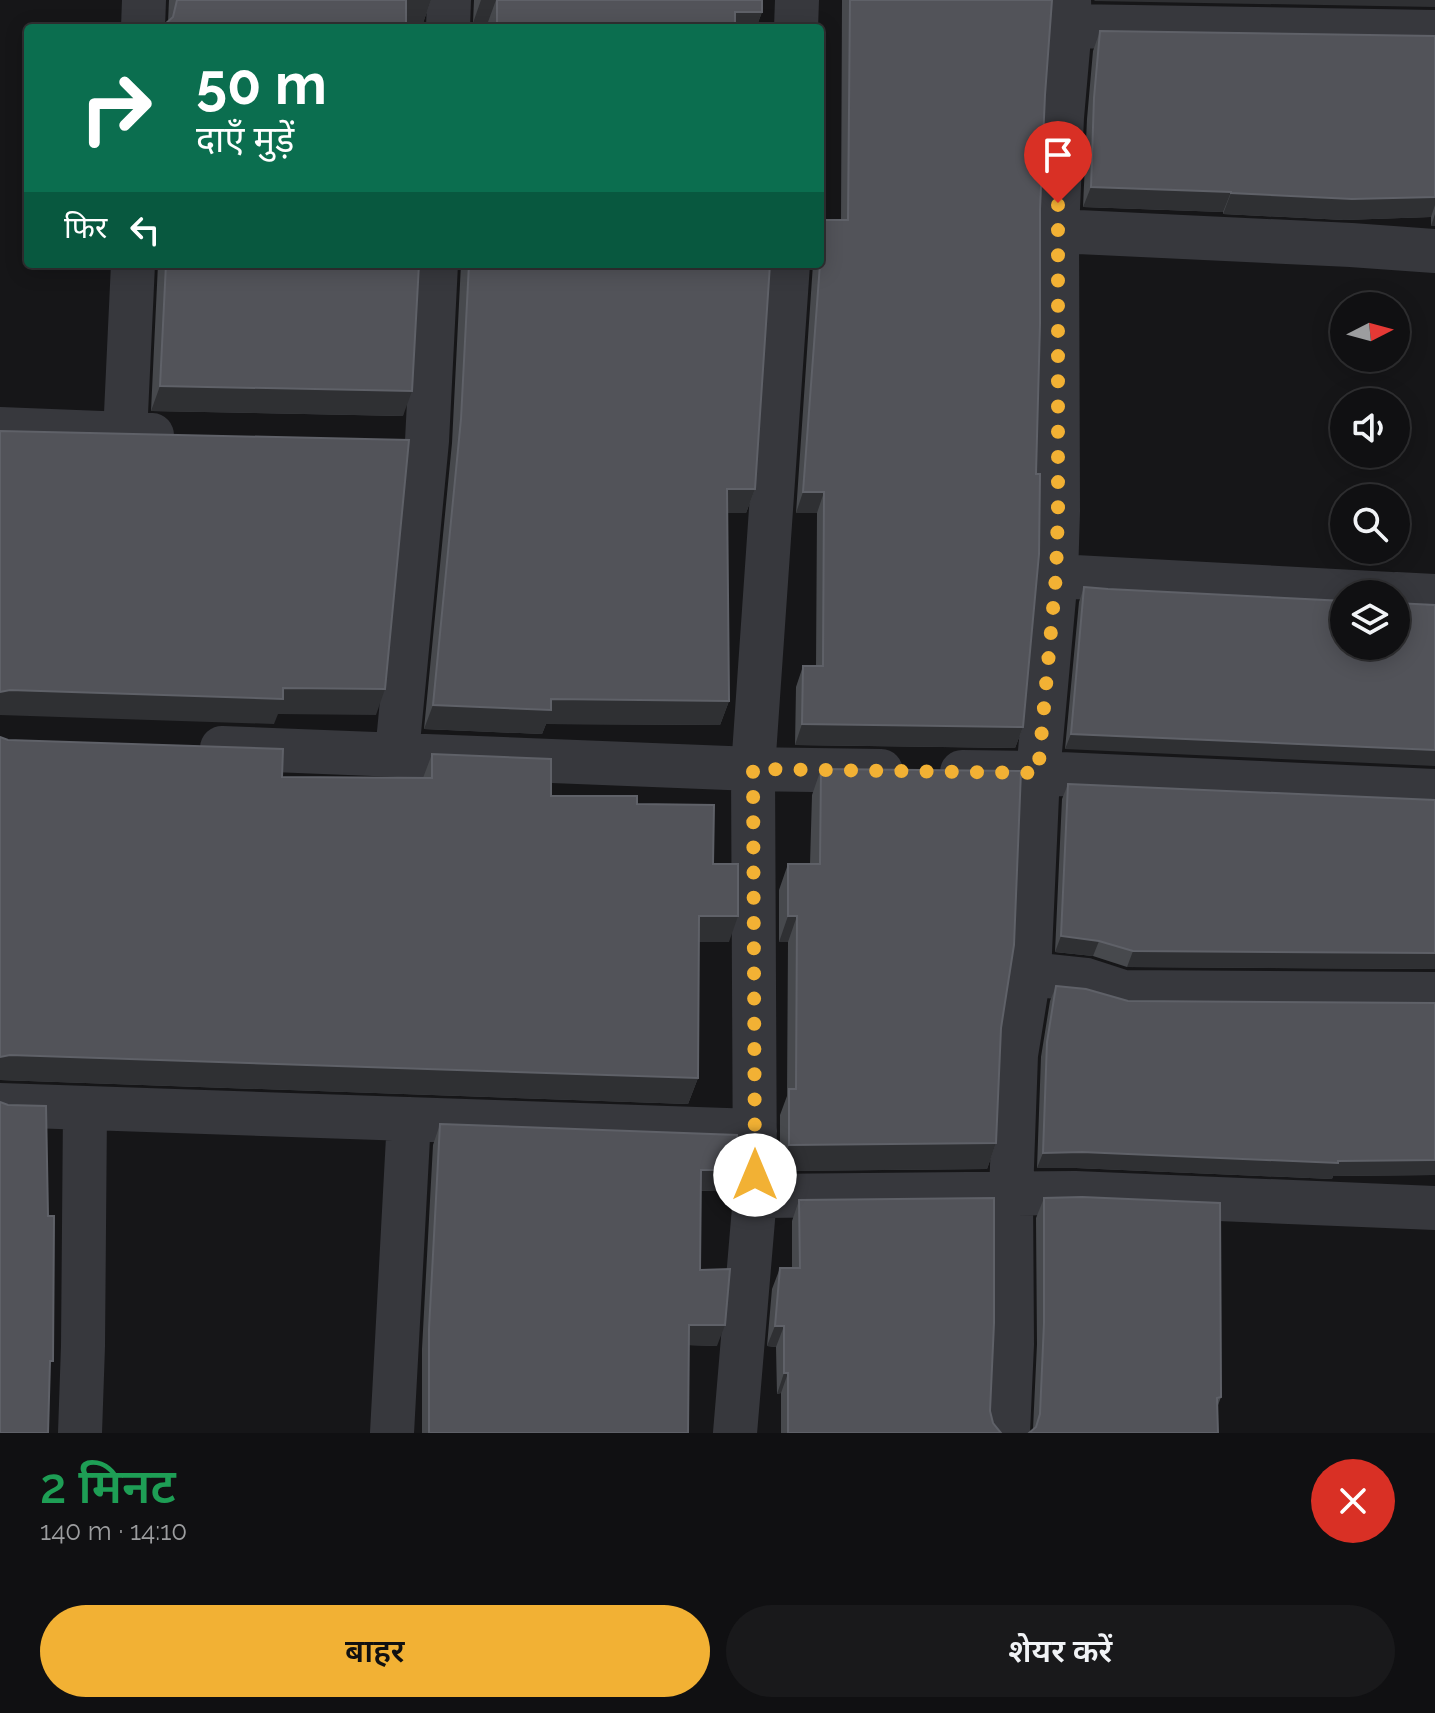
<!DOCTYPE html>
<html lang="hi">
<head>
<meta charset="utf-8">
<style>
	body { margin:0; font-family:Raleway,"Noto Sans Devanagari",sans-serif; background:#19191b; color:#f1f3f6; height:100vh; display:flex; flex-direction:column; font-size:30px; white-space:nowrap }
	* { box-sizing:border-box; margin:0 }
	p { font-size:26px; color:#9c9d9f }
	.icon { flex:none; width:44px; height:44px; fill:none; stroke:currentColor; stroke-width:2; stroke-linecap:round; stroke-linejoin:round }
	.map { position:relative; height:1433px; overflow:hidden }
	.sheet { display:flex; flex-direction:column; background:#101012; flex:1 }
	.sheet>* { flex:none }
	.top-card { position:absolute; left:24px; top:24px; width:800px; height:244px; border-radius:8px; box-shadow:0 4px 20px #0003,0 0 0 2px #303032; background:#0b6e4f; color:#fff; overflow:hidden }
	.needle { width:52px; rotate:84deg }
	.fabs { position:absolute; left:1330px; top:292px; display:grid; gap:16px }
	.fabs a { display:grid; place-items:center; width:80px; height:80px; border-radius:50%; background:#101012; box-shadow:0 4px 20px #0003,0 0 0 2px #303032; font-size:40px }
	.pin { position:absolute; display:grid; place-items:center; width:68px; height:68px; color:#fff; margin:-82px -34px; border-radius:50% 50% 50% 0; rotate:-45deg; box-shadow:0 0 8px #0007 }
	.pin .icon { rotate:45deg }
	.me { position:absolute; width:88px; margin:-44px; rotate:0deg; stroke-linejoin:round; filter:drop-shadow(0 0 6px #0008) }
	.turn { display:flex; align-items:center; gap:28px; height:168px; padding:0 40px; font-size:36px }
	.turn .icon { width:104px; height:104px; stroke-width:2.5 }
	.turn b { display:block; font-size:56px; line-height:68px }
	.then { display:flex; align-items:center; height:76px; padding:0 40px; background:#0003; gap:16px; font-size:30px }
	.round { display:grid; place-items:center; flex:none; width:84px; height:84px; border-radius:42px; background:#19191b }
	.head { display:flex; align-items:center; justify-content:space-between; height:136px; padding:0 40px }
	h1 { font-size:48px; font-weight:600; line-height:60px; color:#1e9e55 }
	.primary-button { display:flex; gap:16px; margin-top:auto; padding:16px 40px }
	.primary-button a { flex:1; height:92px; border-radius:48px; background:#f2b134; color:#111; font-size:32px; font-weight:600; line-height:92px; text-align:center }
	.primary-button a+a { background:#19191b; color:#f1f3f6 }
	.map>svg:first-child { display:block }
</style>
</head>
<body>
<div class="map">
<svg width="1435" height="1433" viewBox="0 0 1435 1433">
	<rect width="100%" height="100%" fill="#161618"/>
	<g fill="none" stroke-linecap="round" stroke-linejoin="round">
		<!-- minor -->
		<path stroke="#37383d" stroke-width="44" d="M1070,26L1435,32
			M143,28L144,0
			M448,28L449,0
			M796,28L797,0
			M1057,231L1351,245L1435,251
			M0,429L152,435
			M125,435L133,264
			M1056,576L1391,594
			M1396,594L1435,596
			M222,748L753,769L881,771
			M397,753L427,441L436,264
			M962,772L1038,773L1435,791
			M1029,974L1086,980L1123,992L1435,994
			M0,1105L755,1131
			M755,1196L1075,1193L1435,1208
			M80,1433L83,1346L85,1109
			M392,1433L409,1119
			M735,1433L755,1196L753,769L788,264
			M1008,1433L1012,1344L1011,1194L1016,1055L1029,974L1038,773L1056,576L1058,511L1057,231L1062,117L1070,26L1069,0"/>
	</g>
	<!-- wall -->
	<path fill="#47494d" d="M169,0H431L423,23L164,25L168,22Z
		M474,0H762V12L756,28H488V22L473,23Z
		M842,0H1052L1045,95L1040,209L1023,727L1015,748L795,745L796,687L803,666H816L817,513H796L813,264H820L841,220Z
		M1100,31L1435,36V226H1431V217L1344,220L1223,214V212L1083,207L1087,119L1093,51Z
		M158,264H419L403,416L151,411Z
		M461,264H770L755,489L746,513H727L729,701L720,725L546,724L542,734L424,729L452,443Z
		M1084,587L1108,589L1435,605L1065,749L1079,602Z
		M0,737L8,740L282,777L423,778L432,754L551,796L637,804L713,864L729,942H699L698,1078L688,1104L0,1080Z
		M821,769L1001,1028L996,1143L987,1169L780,1171V1115L787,1096L788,942H779V890L788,864H810L812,795Z
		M1068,784L1435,800V969L1127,967L1093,956L1055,952L1062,799Z
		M1056,986L1128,1001L1435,1003V1175L1333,1176L1332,1179L1076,1168H1037L1041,1057L1050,1001Z
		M440,1124L730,1190L701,1191L700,1270L717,1346L689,1345L688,1433H422V1349L433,1145Z
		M1044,1198L1221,1397L1217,1408L1033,1429L1037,1344L1036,1218Z
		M799,1200L990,1411L993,1423L1001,1433H781V1393L777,1394L776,1347L767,1346L772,1289L780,1268H792V1221Z"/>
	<!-- shaded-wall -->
	<path fill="#2f3033" d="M406,0H431L423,23H398Z
		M481,0H496L488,22L473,23Z
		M1095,0H1435V7L1094,1Z
		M735,12H762L756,28H730Z
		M1091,187L1231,192L1223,212L1083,207Z
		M1231,193L1435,197V205L1431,217L1344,220L1223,214Z
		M1435,214V226H1431Z
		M160,386L412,391L403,416L151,411Z
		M727,489H755L746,513H718Z
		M803,492H824L817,513H796Z
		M283,688L385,689L376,715L278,714L274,724L0,715V692L10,690Z
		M551,699L729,701L720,725L546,724L542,734L424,729L433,705Z
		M802,724L1023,727L1015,748L795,745Z
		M1071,734L1435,750V766L1065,749Z
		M699,916H738L729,942H690Z
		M788,916H797L788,942H779Z
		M1061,936L1099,941L1093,956L1055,952Z
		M1133,951L1435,953V969L1127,967Z
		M10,1055L698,1078L688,1104L0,1080V1057Z
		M996,1143L987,1169L780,1171L789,1145Z
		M1082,1152L1338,1161L1435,1160V1175L1333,1176L1332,1179L1076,1168H1037L1043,1153Z
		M701,1170H737L730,1190L694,1191Z
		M689,1325H725L717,1346L681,1345Z
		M775,1326H784L776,1347L767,1346Z
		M784,1373H788L781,1393L777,1394Z"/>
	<!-- building -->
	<path fill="#525359" stroke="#5f6168" stroke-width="2" d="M177,0H406V28H160V27L164,25L173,17Z
		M497,0H762V12H735V28H497Z
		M850,0H1052L1045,95L1040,209V324L1036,474H1040L1039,554L1023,727L802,724L803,666H823L824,492H803L820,264V220H848Z
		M1100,31L1435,36V197L1352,199L1231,193V192L1091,187L1094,98Z
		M166,264H419L412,391L160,386Z
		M469,264H770L755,489H727L729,701L551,699V710L433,705L461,419Z
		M0,431L409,440L385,689L283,688V699L10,690L0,692Z
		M1084,587L1108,589L1344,601V646H1396V603L1435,605V750L1071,734Z
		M0,737L8,740L283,749L282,777L432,778V754L551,759V796H637V804L714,805L713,864H738V916H699L698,1078L10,1055L0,1057Z
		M821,769L1021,771L1014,945L1001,1028L996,1143L789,1145V1089H796L797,916H788V864H820Z
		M1068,784L1435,800V953L1133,951L1099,941L1061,936Z
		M1056,986L1086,989L1128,1001L1435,1003V1160L1338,1161V1163L1082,1152L1043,1153L1047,1042Z
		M0,1102L8,1105L46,1106L48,1216H54L53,1361H50L48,1433H0Z
		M440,1124L737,1135V1170H701L700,1270L730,1269L725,1325H689L688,1433H429V1329Z
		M1082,1197L1220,1203L1221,1397L1217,1398L1218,1433H1029L1036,1427L1040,1414L1044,1323V1198Z
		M994,1198V1323L990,1411L993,1423L1001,1433H788V1373H784V1326H775L780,1268H800L799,1200Z"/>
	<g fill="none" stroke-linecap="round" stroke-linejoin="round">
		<!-- route -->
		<path stroke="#f2b134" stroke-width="14" stroke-dasharray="0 25.2" d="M755,1175L753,769L1038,773L1056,576L1058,511V203"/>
	</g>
</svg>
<div class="fabs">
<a><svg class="needle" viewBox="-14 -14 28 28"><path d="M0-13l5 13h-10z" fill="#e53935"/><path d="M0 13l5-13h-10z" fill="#9c9d9f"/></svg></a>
<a><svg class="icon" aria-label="sound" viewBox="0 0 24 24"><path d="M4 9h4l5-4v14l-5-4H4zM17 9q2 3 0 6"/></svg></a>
<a><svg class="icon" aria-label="search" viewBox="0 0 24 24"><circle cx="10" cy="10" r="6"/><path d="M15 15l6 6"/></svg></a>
<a><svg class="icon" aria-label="layers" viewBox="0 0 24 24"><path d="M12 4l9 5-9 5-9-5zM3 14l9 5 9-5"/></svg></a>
</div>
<div class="pin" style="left:1058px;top:203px;background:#d93025"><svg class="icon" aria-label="arrive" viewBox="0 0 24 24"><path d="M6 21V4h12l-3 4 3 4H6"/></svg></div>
<svg class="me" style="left:755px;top:1175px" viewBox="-20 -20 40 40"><circle r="19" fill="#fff"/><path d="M0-13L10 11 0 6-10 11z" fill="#f2b134"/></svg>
<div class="top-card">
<div class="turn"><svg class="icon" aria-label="right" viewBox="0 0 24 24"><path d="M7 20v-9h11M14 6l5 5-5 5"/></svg><div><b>50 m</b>दाएँ मुड़ें</div></div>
<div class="then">फिर<svg class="icon" aria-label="left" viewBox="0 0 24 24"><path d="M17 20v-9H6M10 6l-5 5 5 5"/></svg></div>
</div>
</div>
<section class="sheet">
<div class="head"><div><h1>2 मिनट</h1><p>140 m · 14:10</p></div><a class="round" style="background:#d93025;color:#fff"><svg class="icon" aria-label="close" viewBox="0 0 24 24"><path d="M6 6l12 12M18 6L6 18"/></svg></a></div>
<div class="primary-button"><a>बाहर</a><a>शेयर करें</a></div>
</section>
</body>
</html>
